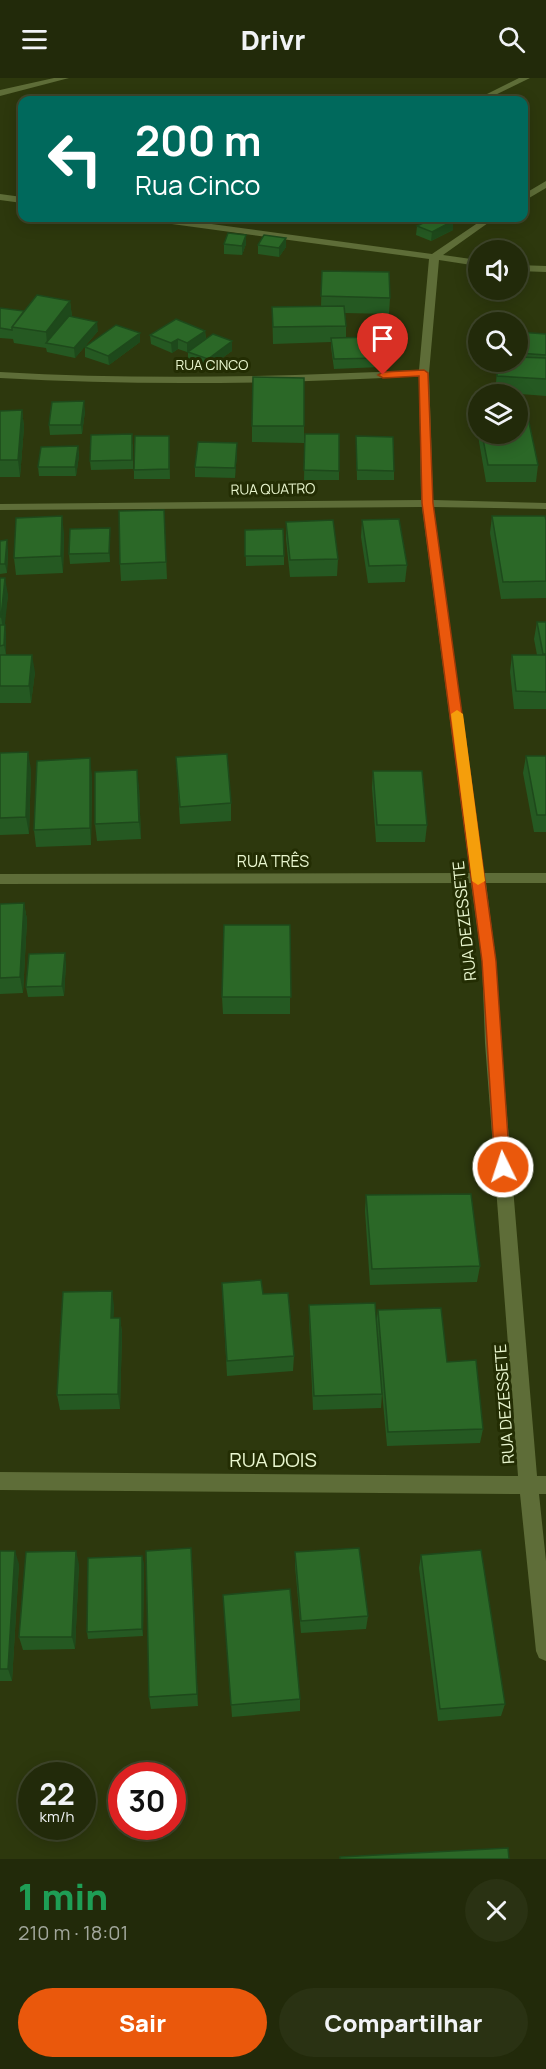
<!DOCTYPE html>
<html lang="pt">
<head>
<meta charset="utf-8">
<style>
	body { margin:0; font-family:Manrope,sans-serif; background:#2a3213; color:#f1f3f6; height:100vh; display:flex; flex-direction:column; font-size:22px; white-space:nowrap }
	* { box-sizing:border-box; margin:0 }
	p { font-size:20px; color:#a2a79c }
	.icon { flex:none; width:33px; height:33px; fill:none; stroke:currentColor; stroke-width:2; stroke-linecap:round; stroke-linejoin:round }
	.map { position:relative; height:1781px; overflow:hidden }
	.panel { display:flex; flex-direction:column; background:#222a0a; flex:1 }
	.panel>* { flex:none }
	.top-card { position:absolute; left:18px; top:18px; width:510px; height:126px; border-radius:12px; box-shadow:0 3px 15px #0003,0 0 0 2px #3f462b; background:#00695c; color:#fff; overflow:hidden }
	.buttons { position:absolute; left:468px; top:162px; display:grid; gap:12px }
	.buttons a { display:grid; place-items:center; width:60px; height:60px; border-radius:50%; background:#222a0a; box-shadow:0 3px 15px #0003,0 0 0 2px #3f462b; font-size:30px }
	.speed { position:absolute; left:18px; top:1684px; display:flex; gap:12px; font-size:30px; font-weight:700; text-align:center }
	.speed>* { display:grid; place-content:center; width:78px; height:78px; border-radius:50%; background:#222a0a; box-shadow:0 3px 15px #0003,0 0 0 2px #3f462b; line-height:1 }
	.speed small { font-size:15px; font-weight:400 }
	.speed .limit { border:9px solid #d22; background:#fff; color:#111 }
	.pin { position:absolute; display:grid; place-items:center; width:51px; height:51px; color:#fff; margin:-62px -26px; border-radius:50% 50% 50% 0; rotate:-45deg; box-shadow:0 0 6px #0007 }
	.pin .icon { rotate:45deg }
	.me { position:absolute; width:66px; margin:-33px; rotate:356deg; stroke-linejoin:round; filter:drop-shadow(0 0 4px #0008) }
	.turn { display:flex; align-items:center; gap:21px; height:126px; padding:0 18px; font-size:27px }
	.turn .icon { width:78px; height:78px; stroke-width:2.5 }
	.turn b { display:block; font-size:42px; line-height:51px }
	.round { display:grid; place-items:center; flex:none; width:63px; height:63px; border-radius:32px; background:#2a3213 }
	.summary { display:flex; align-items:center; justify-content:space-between; height:102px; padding:0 18px }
	h1 { font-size:36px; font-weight:800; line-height:45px; color:#1e9e55 }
	.action { display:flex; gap:12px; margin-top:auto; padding:12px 18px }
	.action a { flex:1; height:69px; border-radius:36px; background:#ea580c; color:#fff; font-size:24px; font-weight:800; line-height:69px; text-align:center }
	.action a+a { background:#2a3213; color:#f1f3f6 }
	header { display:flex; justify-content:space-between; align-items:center; height:78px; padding:0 18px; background:#222a0a; font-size:27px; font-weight:800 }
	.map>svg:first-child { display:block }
</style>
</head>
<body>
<header><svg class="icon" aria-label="menu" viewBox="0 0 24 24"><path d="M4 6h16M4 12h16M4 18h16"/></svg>Drivr<svg class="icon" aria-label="search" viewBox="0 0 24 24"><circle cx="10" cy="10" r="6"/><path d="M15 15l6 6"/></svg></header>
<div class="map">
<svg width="546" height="1781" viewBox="0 0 546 1781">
	<rect width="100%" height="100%" fill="#2d380d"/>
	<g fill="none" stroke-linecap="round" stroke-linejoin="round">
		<!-- street -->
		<path fill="#5e6d38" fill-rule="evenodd" d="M54,0H69L0,18V12Z
			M519,0H530L485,22H475Z
			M546,103V110L524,123V116Z
			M0,116L22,119V125L0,122Z
			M146,140H167L432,176L485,140H495L443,177L478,182V188L439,182L429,295L433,422L546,425V431L433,429L484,795H546V805H486L496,883L501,965L537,1398H546V1416H539L546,1483V1583L539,1580L536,1573L520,1416L0,1412V1394L518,1398L485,965L482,883L471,805L0,806V796L470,795L422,429L0,432V426L421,422L419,298C279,306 140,308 0,300V294C140,302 279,299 419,292L429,181L150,143Z
			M518,187L546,188V194L518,193Z"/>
	</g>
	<!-- wall -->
	<path fill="#255922" d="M453,143V152L431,163L416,157L417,148Z
		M246,157V166L242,177L224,176V166Z
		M258,167L286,169L279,179L258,176Z
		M322,193L390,220L389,236L345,235L346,248V260L381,280V289L334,291L331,269V264L273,266L272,229L321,228Z
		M70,223L72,239L98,253L75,280L47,274L46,270L14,265L13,261L0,260V230L24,233Z
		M205,253L206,261L232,263V273L208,290L188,283V274H187L178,271L172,275L151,266L150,257Z
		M518,254L546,256V318L495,314L498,284H518Z
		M140,255V264L109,287L85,279V269Z
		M304,300V365L252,364V348Z
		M22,332L24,349L20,399H0V333Z
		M85,333L82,356L50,357L49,347Z
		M478,339V356H518L538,387L536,404H486L477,352Z
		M305,356H339V402H304Z
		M169,358L170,401H134V392Z
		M356,358L394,393V402H357Z
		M133,366V391L91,392L90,383Z
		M78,368L79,378L76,398H39L38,389Z
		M237,375L235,400L195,399V389Z
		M164,432L167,501L121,503L120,486Z
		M492,438L546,442V520L501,521L490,455Z
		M362,442L407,487L405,504L368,505L361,459Z
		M286,444L338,481L337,498L290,499L286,461Z
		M245,452L284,478V487L246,488Z
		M64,455L63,495L16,497L14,480Z
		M110,459V484L70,486L69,476Z
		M0,463L8,472L7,495L0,496Z
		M0,500L8,517L4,547L6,557V577L35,594L31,625H0Z
		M537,544H546V631H514L510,594L512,577H537L534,561Z
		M0,675L31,691L29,756L0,757Z
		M526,678H546V754H534L523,695Z
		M176,679L231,725V743L180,746Z
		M373,693L427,747L425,764H376L372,710Z
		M92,698L91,767L36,769L34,752Z
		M139,709L141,761L97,763L95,746Z
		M24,825L27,842L23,915L0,916V826Z
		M290,847V936H223L222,919Z
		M66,885L64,918L28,919L26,909Z
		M366,1117L480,1188L477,1204L370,1207L365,1133Z
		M222,1205L263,1216L294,1278L293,1293L227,1298Z
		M309,1227L376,1245L378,1232L447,1284L483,1351L480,1365L387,1368L380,1291L382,1316L381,1330L313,1332L309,1242Z
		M114,1228L113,1240H120L122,1255L120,1331L60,1332L57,1317Z
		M0,1473L19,1486L12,1603H0Z
		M295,1474L368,1538L366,1551L301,1555L295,1488Z
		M421,1477L505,1626L501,1638L438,1643L419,1490Z
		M192,1483L198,1628L151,1631L149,1619Z
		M144,1485L143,1558L88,1561L87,1554Z
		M79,1486L75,1571L23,1572L19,1559Z
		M223,1517L300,1621V1633L232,1639Z"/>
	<!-- shaded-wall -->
	<path fill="#1e491b" d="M453,143V152L431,163L432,154Z
		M246,157V166L242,177V168Z
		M286,160V169L279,179V170Z
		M70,223L72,239L47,265L46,254Z
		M97,244L98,253L75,280L74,270Z
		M205,253L206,262L187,274V265Z
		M140,255V264L109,287L108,278Z
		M178,261V271L172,275L171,265Z
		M232,263V273L208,290V281Z
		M84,323L85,333L82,356L81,347Z
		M22,332L24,349L20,399L18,382Z
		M237,365V375L235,400V390Z
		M78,368L79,378L76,398L75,389Z
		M62,438L64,455L63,495L61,478Z
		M110,450V484L109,475Z
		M7,462L8,472L7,495L5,486Z
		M5,500L8,517L4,556L1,539Z
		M5,547L6,557V577L4,567Z
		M32,577L35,594L31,625L29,608Z
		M28,674L31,691L29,756L26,739Z
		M90,680L92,698L91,767L90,750Z
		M137,692L139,709L141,761L139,744Z
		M24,825L27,842L23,915L20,899Z
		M65,875L66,885L64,918L62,908Z
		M112,1213L114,1228L113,1255L111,1240Z
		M120,1240L122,1255L120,1331L118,1316Z
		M191,1470L192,1483L198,1628L197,1616Z
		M15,1473L19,1486L12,1603L8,1591Z
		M76,1473L79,1486L75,1571L72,1559Z
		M142,1478L144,1485L143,1558L142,1551Z"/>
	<!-- building -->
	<path fill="#2b6827" stroke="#1e491b" stroke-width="1.5" d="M433,140H444L453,143L432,154L417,148Z
		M228,155L246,157L242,168L224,166Z
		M264,157L286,160L279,170L258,167Z
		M322,193L389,194L390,220L321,218Z
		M37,217L70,223L46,254L12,249Z
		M344,228L346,248L273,249L272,229Z
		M0,230L24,233L12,249V252L0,250Z
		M69,238L97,244L74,270L46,265Z
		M176,241L205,253L187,265L178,261L171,265L150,257Z
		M116,247L140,255L108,278L85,269Z
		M518,254L546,256V277L518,275Z
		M213,256L232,263L208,281L188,274Z
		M377,259L381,280L334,281L331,260Z
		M518,279L546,280V301L497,298L498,284H518Z
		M253,299L304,300V348H252Z
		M84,323L81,347H49L52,324Z
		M22,332L18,382H0V333Z
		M518,335H527L538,387H488L482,356H518Z
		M132,356V382L90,383L91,357Z
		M305,356H339V393L304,392Z
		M135,358H169V391L134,392Z
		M356,358L393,359L394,393L357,392Z
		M198,364L237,365L235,390L195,389Z
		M78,368L75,389H38L41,369Z
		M164,432L166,484L120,486L119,433Z
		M62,438L61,478L14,480L16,440Z
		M492,438H545L546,442V503L503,504Z
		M399,441L407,487L369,488L362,442Z
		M333,442L338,481L290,482L286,444Z
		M110,450L109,475L69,476L70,451Z
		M283,451L284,478H245V452Z
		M7,462L5,486H0V463Z
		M0,500H5L1,539H0Z
		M537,544H546V576H543Z
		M0,547H5L4,567L0,568Z
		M0,577H32L29,608H0Z
		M512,577H546V614L516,613Z
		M28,674L26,739L0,740V675Z
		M227,676L231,725L180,729L176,679Z
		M526,678H546V737H537Z
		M90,680V750L34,752L37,683Z
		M137,692L139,744L95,746V694Z
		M373,693H422L427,747H377Z
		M24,825L20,899L0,900V826Z
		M224,847H290L291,919H222Z
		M65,875L62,908L26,909L29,876Z
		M471,1116L480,1188L372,1191L366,1117Z
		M261,1202L263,1216L288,1215L294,1278L227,1283L222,1205Z
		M112,1213L111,1240H120L118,1316L57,1317L63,1214Z
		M375,1225L382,1316L314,1318L309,1227Z
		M441,1230L447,1284L476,1282L483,1351L388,1354L378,1232Z
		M191,1470L197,1616L149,1619L146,1473Z
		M359,1470L368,1538L301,1543L295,1474Z
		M481,1472L505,1626L440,1631L421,1477Z
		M0,1473H15L8,1591H0Z
		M76,1473L72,1559H19L26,1474Z
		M142,1478V1551L87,1554L88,1480Z
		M290,1511L300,1621L231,1627L223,1517Z
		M508,1770L509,1781H340V1779Z"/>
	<!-- route -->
	<path fill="#ea580c" stroke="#983908" stroke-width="1.5" d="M424,292L428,295L433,425L496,883L510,1089L508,1093L503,1095L497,1093L495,1089L482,883L422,425L419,298L383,300L378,297L383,294Z"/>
	<!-- slow -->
	<path fill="#f59e0b" d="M457,632L463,636L485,803L478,807L472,803L451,636Z"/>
	<g text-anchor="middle" stroke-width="6" stroke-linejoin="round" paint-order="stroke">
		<!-- far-street labels -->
		<g font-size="14" fill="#e9f6cf" stroke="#232d03">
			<text x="212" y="292">RUA CINCO</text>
			<text transform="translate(273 411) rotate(-1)" y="5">RUA QUATRO</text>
		</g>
		<!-- street labels -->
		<g font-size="16" fill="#e9f6cf" stroke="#232d03">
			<text x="273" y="789">RUA TRÊS</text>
			<text transform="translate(464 843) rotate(-96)" y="6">RUA DEZESSETE</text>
			<text transform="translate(504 1326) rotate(-94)" y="6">RUA DEZESSETE</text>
		</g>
		<!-- near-street labels -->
		<g font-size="20" fill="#e9f6cf" stroke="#232d03">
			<text x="273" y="1389">RUA DOIS</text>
		</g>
	</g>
</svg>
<div class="buttons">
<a><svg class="icon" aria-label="sound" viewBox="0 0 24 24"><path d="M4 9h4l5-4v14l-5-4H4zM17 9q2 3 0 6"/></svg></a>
<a><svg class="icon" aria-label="search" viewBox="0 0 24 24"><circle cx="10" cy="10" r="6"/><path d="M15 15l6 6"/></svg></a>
<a><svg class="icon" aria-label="layers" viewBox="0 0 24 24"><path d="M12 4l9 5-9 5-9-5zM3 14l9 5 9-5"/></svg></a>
</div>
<div class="speed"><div>22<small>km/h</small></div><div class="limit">30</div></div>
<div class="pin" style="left:383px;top:297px;background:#d93025"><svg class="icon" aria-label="arrive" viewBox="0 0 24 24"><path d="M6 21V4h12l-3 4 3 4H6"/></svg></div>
<svg class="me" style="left:503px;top:1089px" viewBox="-20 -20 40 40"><circle r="17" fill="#ea580c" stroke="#fff" stroke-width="3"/><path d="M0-11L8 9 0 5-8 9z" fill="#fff"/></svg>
<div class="top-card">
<div class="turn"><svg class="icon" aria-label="left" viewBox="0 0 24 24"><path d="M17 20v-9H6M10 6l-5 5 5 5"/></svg><div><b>200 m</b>Rua Cinco</div></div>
</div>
</div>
<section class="panel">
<div class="summary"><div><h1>1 min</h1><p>210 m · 18:01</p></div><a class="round"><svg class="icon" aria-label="close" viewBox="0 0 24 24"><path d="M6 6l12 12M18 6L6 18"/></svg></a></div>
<div class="action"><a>Sair</a><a>Compartilhar</a></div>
</section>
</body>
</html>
